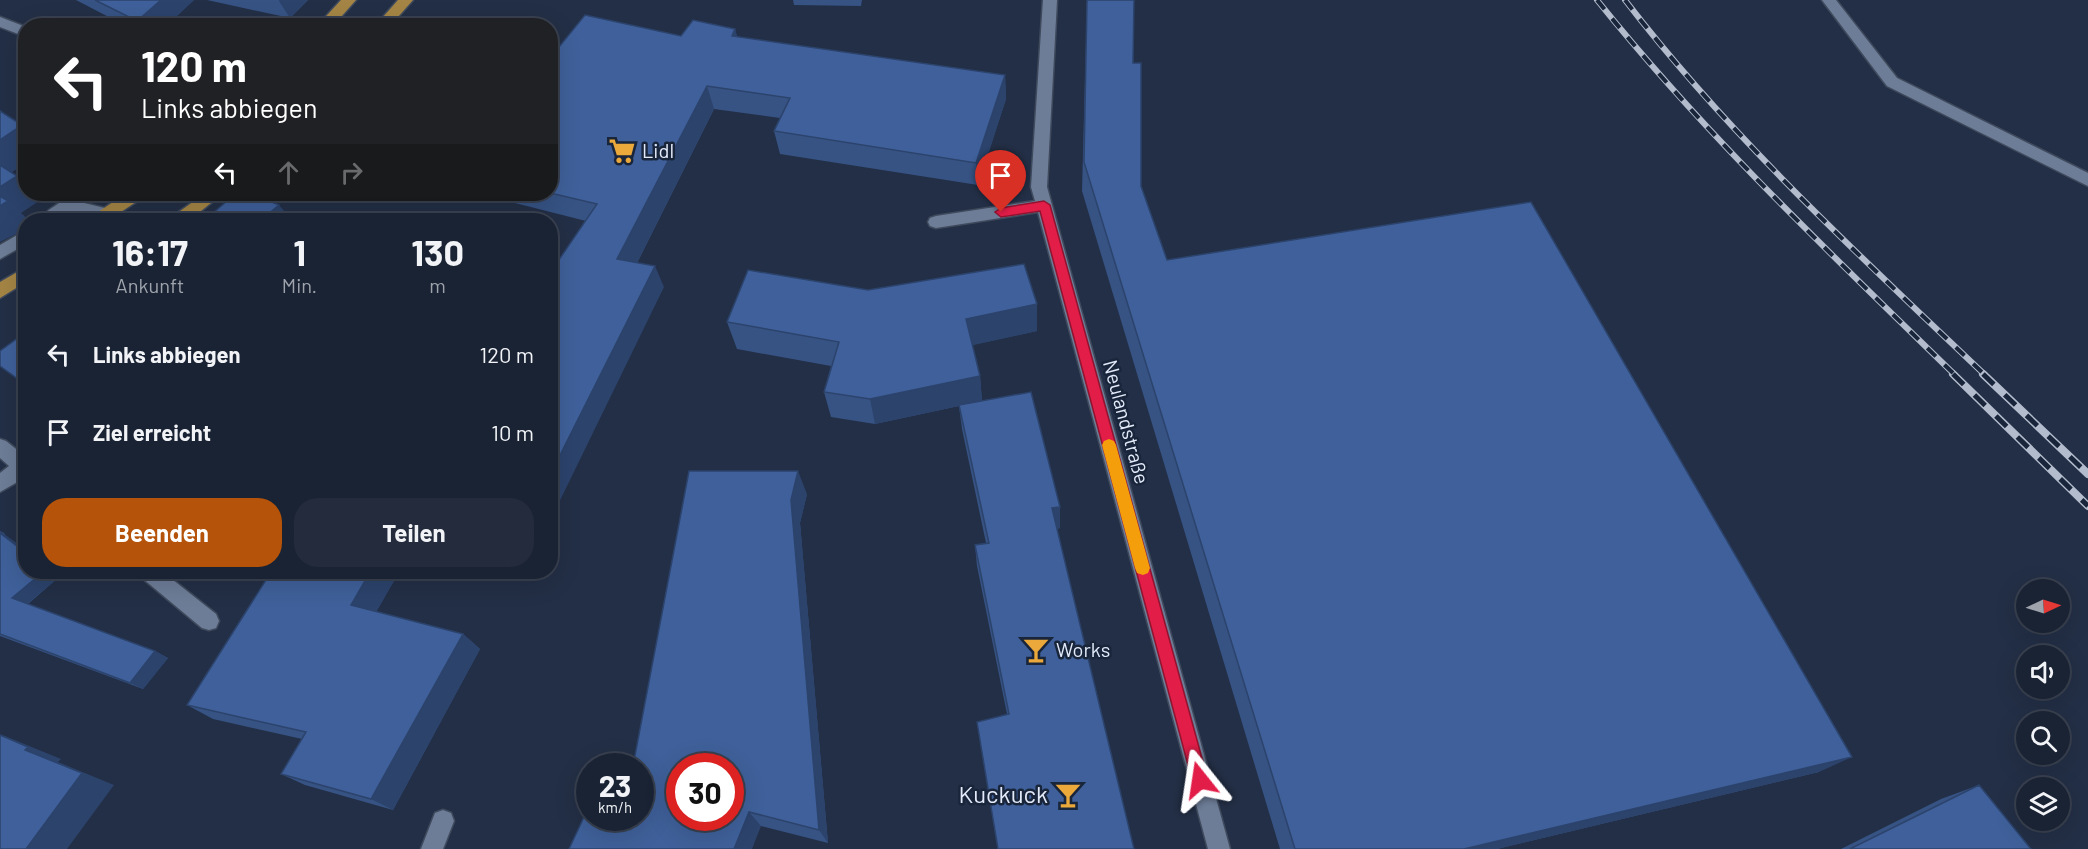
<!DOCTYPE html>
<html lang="de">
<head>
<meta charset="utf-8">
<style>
	body { margin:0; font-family:Barlow,sans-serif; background:#232b3c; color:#f1f3f6; height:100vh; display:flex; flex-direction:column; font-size:22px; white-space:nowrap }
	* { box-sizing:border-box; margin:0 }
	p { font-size:20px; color:#9fa4ac }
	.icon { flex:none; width:33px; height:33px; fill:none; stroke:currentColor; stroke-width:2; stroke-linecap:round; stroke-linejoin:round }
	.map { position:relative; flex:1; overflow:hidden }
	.panel { position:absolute; left:18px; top:213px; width:540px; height:366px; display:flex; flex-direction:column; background:#1a2334; border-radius:24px; box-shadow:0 6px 24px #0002,0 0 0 2px #38404f }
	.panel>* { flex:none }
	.top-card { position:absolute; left:18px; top:18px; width:540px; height:183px; border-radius:24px; box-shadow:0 6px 24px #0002,0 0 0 2px #38404f; background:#202124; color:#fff; overflow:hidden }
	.needle { width:39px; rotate:86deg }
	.buttons { position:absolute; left:2016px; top:579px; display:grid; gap:12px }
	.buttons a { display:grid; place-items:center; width:54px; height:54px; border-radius:50%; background:#1a2334; box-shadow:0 6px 24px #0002,0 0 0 2px #38404f; font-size:30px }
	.speed { position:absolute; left:576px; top:753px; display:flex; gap:12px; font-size:30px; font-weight:700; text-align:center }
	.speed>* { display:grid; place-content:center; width:78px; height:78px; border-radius:50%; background:#1a2334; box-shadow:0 6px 24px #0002,0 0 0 2px #38404f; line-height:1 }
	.speed small { font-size:15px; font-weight:400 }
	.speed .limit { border:9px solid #d22; background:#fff; color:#111 }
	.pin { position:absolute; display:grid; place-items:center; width:51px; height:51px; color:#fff; margin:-62px -26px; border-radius:50% 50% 50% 0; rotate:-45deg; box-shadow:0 0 6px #0007 }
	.pin .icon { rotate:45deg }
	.me { position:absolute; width:66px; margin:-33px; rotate:345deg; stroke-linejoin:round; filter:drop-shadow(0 0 4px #0008) }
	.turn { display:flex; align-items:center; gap:21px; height:126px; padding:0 24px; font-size:27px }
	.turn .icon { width:78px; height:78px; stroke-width:2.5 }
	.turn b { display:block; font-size:42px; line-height:51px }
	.lanes { display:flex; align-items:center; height:57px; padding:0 24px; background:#0003; justify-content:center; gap:30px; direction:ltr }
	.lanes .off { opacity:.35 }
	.eta { display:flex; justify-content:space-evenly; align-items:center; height:102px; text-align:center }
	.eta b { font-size:36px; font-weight:700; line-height:42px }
	.cta { display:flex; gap:12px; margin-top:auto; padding:12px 24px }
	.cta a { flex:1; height:69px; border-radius:24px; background:#b45309; color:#fff; font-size:24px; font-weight:700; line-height:69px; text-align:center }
	.cta a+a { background:#232b3c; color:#f1f3f6 }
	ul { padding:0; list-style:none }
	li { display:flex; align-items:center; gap:18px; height:78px; padding:0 24px }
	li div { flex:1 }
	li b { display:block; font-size:22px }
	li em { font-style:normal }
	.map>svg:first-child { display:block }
</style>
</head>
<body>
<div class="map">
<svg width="2088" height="849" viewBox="0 0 2088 849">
	<rect width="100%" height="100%" fill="#232f46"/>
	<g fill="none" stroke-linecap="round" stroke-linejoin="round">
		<!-- minor casing -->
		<g stroke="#3f4a5d" stroke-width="3">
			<path id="minor" d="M1043,0H1057L1047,187L1230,849H1208L1038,212L936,228L930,226L928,222L930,218L936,216L1035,201L1031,187Z
				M1822,0H1836L1897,78L2088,173V186L1887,86Z
				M0,17L26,27V37L0,27Z
				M69,194H85L80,202L113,210L115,214L113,218L107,220L71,212L59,220H40C45,209 62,204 69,194Z
				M26,230V244L0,259V245Z
				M0,439L6,441L26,457V477L0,492V473L9,466L0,458Z
				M140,572H163L216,614L219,621L216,628L209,630L202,628L142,578Z
				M443,810L451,813L454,821L443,849H421L435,813Z"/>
		</g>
		<!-- major casing -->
		<g stroke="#3f4a5d" stroke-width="3">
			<path id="major" d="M341,0H356L333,26H317Z
				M398,0H413L390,26H375Z
				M125,194H144L142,198L109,220H90L92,216Z
				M204,194H222L190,220H171L173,216Z
				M26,267V282L0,298V282Z"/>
		</g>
		<!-- minor -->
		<use href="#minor" fill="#6d7d97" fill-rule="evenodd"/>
		<!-- major -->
		<use href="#major" fill="#a48545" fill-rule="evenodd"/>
		<!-- rail-far1 casing -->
		<g stroke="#b3bccd" stroke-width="6">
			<path id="rail-far1" d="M1597,0C1705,135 1832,255 1955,375
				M1625,0C1730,137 1860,256 1985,375"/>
		</g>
		<!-- rail casing -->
		<g stroke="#b3bccd" stroke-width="8">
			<path id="rail" d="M1953,374L2088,506
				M1983,374L2088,474"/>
		</g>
		<!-- rail-far1 -->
		<use href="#rail-far1" stroke="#19253b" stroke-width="4" stroke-dasharray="12" stroke-linecap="butt"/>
		<!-- rail -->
		<use href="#rail" stroke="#19253b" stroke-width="5" stroke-dasharray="15" stroke-linecap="butt"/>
	</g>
	<!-- wall -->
	<path fill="#365384" d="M76,0H194L166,26H126Z
		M207,0H308L290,18Z
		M793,0H862L861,6L794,5Z
		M1087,0L1133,63L1141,186L1167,260L1819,772L1497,849H1280L1082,191Z
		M735,29L737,37L1005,75L1006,99L978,185L780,154L774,131L780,118L714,109L637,263L664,287L554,267L586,221L479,194H550V58Z
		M727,322L1037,331L972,345L980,376L982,401L1060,528L1057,529L1134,849L1007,714L977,566L975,545L986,543L962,429L959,406L875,424L831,417L824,392L831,366L737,349Z
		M807,494L800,523L828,843L761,826L640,818Z
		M0,531L4,533L26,572H52L59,577L28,604L155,651L168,658L143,689L0,636Z
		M271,572H399L376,612L463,634L480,649L393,810L305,785L281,774L302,739L213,719L187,705Z
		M1979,785L2031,849H1841L1941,799Z"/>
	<!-- shaded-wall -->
	<path fill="#2c436c" d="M161,0H194L166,26H141L137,21Z
		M279,0H308L290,18L279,1Z
		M735,29L742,53L732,36Z
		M1005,75L1006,99L978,185L976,163Z
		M707,86L714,109L628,281L617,259Z
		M22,125L26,128V163L6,176L0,170V140Z
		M17,176L26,184V194H36L42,199L21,213L29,220H26V229L0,242V187Z
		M279,205L292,220H261Z
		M655,266L664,287L550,521V475Z
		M1037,304V331L969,346L966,319Z
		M980,376L982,401L875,424L870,399Z
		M798,471L807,494L800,523L828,843L819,830L791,500Z
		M1060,507V528L1051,530L1052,508Z
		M0,531L26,550V553L0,533Z
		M43,572H52L59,577L26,605L12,598Z
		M370,572H399L371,621L351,605Z
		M463,634L480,649L393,810L371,799Z
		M155,651L168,658L143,689L130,683Z
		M0,734L61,759L58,762L114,785L67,849H26L25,750Z
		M1852,757L1819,772L1497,849H1464Z
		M749,812L761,826L752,849H734Z"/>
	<!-- building -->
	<path fill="#3f609a" stroke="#2c436c" stroke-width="1.5" fill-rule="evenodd" d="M95,0H161L137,21Z
		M1087,0H1134L1133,63H1141V186L1167,260L1531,202L1852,757L1464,849H1295L1084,162Z
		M585,15L681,36L693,20L735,29L732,36L1005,75L976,163L774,131L790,98L707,86L617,259L655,266L550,475V266L554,267L597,204L550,193V58Z
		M0,111L22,125L0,140Z
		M0,165L17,176L0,187Z
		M235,194H252L279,205L261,220H205Z
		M0,196L8,201L0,206Z
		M1024,264L1037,304L966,319L980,376L870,399L824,392L839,342L727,322L748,270L868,290Z
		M26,332V385L0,366V351Z
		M1031,392L1060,507L1052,508L1134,849H998L977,722L1009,714L975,545L989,543L959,405Z
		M689,471H798L791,500L819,830L749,812L734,849H569L590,804V818H640V766H633ZM680,766H730V818H680Z
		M0,533L26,553V572H43L12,598L155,651L130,683L0,634Z
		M271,572H370L351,605L463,634L371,799L281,774L306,732L187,705Z
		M0,735L28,747L25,750L82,773L26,849H0Z
		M1979,785L2031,849H1850Z"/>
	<!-- route -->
	<path fill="#e11d48" stroke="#92132f" stroke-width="1.5" d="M1044,201L1050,205L1208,780L1206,786L1200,788L1194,786L1192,780L1040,211L1001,217L995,212L1001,208Z"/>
	<!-- slow -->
	<path fill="#f59e0b" d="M1109,439L1114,441L1116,445L1150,568L1148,573L1143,575L1137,573L1135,568L1102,445L1104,441Z"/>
	<!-- icons -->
	<defs>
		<g id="supermarket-bare" transform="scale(2.07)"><path d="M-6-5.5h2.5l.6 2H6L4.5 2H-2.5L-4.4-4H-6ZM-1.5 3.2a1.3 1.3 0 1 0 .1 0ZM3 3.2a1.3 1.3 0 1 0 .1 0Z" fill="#eca93b" stroke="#19253b" stroke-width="2.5" paint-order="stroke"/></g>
		<g id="bar-bare" transform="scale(2.07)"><path d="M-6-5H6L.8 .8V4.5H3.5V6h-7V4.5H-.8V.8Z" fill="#eca93b" stroke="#19253b" stroke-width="2.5" paint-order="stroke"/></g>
	</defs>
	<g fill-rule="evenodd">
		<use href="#supermarket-bare" x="622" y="151"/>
		<use href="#bar-bare" x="1036" y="650"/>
		<use href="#bar-bare" x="1068" y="795"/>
	</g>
	<g text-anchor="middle" stroke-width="5" stroke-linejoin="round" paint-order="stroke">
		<!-- poi labels -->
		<g font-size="20" fill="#e3ebfa" stroke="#19253b" text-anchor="start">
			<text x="642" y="158">Lidl</text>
			<text x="1056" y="657">Works</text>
		</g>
		<!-- street labels -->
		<g font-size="20" fill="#e3ebfa" stroke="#19253b">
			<text transform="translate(1126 422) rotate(75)" y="7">Neulandstraße</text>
		</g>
		<!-- near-poi labels -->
		<g font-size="24" fill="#e3ebfa" stroke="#19253b" text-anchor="end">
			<text x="1048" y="803">Kuckuck</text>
		</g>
	</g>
</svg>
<div class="buttons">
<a><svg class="needle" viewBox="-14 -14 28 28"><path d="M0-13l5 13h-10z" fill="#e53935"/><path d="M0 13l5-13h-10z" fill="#9fa4ac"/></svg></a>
<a><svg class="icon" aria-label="sound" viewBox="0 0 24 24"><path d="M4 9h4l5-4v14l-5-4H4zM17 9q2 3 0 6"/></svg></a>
<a><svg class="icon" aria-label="search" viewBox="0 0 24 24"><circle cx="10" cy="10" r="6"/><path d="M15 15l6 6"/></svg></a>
<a><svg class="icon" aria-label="layers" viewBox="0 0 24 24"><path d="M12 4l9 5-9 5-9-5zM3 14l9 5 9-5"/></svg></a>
</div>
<div class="speed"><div>23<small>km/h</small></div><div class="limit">30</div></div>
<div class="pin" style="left:1001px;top:212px;background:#d93025"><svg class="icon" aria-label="arrive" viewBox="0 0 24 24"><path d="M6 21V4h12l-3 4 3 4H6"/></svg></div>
<svg class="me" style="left:1200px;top:780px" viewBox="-20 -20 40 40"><path d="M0-17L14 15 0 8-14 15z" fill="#e11d48" stroke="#fff" stroke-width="4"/></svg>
<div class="top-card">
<div class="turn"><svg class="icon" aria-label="left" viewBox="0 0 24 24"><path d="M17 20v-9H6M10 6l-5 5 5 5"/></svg><div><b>120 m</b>Links abbiegen</div></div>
<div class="lanes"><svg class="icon" aria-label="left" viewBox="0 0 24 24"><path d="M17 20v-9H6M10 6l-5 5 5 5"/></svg><svg class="icon off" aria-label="ahead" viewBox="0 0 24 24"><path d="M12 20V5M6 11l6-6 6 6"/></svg><svg class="icon off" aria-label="right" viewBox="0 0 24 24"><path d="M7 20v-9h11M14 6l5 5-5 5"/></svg></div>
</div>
<section class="panel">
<div class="eta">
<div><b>16:17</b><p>Ankunft</p></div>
<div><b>1</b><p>Min.</p></div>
<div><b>130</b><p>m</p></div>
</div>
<ul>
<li><svg class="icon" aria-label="left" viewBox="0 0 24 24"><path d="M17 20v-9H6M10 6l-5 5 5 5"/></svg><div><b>Links abbiegen</b></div><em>120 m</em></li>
<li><svg class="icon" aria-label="arrive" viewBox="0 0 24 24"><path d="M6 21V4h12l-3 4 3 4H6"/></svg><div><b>Ziel erreicht</b></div><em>10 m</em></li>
</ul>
<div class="cta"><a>Beenden</a><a>Teilen</a></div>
</section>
</div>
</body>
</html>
